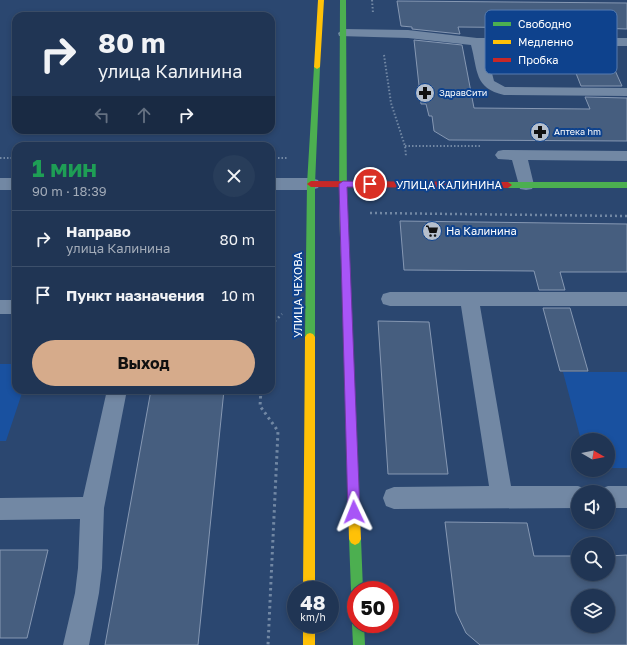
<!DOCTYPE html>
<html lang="ru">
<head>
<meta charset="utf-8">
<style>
	body { margin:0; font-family:"Golos Text",sans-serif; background:#283d5a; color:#f1f3f6; height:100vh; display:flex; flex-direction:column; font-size:15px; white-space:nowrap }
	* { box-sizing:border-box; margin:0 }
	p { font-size:13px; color:#a2abb8 }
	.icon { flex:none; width:22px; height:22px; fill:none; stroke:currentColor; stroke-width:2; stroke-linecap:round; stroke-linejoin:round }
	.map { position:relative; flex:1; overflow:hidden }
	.sheet { position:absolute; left:12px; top:142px; width:263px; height:252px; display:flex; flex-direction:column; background:#203554; border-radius:12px; box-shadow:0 2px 6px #0003,0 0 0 1px #3d506b }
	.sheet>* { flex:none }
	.guide { position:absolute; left:12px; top:12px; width:263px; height:122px; border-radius:12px; box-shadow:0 2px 6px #0003,0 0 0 1px #3d506b; background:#203554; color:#f1f3f6; overflow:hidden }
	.needle { width:26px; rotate:99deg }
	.fabs { position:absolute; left:571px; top:433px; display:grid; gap:8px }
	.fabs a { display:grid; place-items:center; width:44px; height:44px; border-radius:50%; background:#203554; box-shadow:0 2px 6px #0003,0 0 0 1px #3d506b; font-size:20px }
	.speed { position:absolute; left:287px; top:581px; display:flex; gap:8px; font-size:20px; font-weight:700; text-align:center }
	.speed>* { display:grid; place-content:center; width:52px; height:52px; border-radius:50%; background:#203554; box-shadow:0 2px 6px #0003,0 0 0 1px #3d506b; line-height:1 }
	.speed small { font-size:10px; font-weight:400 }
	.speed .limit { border:6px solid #d22; background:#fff; color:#111 }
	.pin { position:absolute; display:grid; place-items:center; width:34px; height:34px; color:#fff; margin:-17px; border:2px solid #fff; border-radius:50%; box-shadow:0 1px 4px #0007 }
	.me { position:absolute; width:44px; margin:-22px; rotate:358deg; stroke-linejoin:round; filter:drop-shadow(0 0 3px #0008) }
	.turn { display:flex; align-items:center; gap:14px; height:84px; padding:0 20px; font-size:18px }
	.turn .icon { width:52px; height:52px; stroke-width:2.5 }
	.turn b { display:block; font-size:28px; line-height:34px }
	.lanes { display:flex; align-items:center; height:38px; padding:0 20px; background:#0003; justify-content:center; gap:20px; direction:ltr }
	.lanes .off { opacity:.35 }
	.round { display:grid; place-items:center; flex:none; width:42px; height:42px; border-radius:21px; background:#283d5a }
	.head { display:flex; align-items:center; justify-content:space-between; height:68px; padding:0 20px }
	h1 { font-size:24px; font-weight:700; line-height:30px; color:#1e9e55 }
	.action { display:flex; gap:8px; margin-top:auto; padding:8px 20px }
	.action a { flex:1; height:46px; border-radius:24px; background:#d6ab8b; color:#111; font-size:16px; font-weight:700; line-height:46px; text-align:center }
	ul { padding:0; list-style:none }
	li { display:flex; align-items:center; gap:12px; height:56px; padding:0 20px; border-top:1px solid #3d506b }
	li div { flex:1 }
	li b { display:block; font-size:15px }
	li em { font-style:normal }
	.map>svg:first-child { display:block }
</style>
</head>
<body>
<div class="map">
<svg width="627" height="645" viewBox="0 0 627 645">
	<rect width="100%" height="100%" fill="#2b4770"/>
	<!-- green -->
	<path fill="#1951a0" d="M0,364H16V390H23L6,441H0Z
		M563,372H627V468H608V440H581Z"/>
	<!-- building -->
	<path fill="#465e7f" stroke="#8698b3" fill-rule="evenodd" d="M397,1L627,3V29L596,28L600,36H562L559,28L458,27L460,34L412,29V27L401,26Z
		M414,40L462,45L474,108L590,109L585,97L627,98V141L449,140L434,131L432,116H429L426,104H421Z
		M566,48H605L622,86H581Z
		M400,221L627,224V272H560L565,290H539L534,271L404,270Z
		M543,308H570L588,371H560Z
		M378,321L429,322L448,474H388Z
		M151,390H224L198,645H105Z
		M445,522L527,523L534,556H578V574H608V556L627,555V645H480L466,633L456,612ZM578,596H608V626H578Z
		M0,550H48L27,638H0Z"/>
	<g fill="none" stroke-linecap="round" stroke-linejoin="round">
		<!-- path-far2 -->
		<path stroke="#7288a4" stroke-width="2" stroke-dasharray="1.5 2" stroke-linecap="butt" d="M372,0L373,13
			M384,55L391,103L405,146L406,156
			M405,146H481
			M0,158H16
			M271,158H287"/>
		<!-- path-far1 -->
		<path stroke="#7288a4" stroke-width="2.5" stroke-dasharray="2 3" stroke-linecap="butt" d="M370,213L627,216
			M271,325L282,314"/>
		<!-- path -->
		<path stroke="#7288a4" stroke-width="3" stroke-dasharray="2.5 3.5" stroke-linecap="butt" d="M261,390L260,406L278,431L268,645"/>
		<!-- lane -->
		<path fill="#7288a4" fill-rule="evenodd" d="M344,29L408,30L477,38H627V46H485L494,81L505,87L627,88V96L504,95C474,88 478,71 471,45L408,38L339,36L338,33Z
			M503,150L627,151V161L528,160L534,185L532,189L526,190L520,189L512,160L498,159L495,155L498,151Z
			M390,292H627V306H480L511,486H578L586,489L587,492H578V508L394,509L386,506L383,498L386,490L394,487L489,486L461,306H390L383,304L381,299L383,294Z
			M0,300H16V314H0Z
			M107,390H127L104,508L102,568L99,593L89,645H63L75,593L78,568L80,519L0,520V498L83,497Z
			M608,486H627V508H608V492H599L600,489Z"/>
		<!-- street -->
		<path fill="#7288a4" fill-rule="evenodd" d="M0,178H16V190H0Z
			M271,178H311L318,180L320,184L318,188L311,190H271Z"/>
		<!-- fast -->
		<path fill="#4caf50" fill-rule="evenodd" d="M340,0H346L347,213L350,285L346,288L342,285L339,213Z
			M317,65L320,67L315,184V337L313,340H307L305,337L307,184L314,67Z
			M508,182H627V188H508L504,185Z
			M355,533L359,535L361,539L363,590H356V595L353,594L351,590L349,539L351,535Z
			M356,619V624H364L365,645H353L352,624L354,620Z"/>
		<!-- slow -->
		<path fill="#ffc107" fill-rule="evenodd" d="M318,0H324L320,67L317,69L314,67Z
			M346,282L350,285L361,539L359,543L355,545L351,543L349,539L342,285Z
			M310,333L313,334L315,337V590H303L305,337L307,334Z
			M303,624H315V645H303Z"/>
		<!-- jam -->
		<path fill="#c62828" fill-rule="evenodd" d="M311,181L508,182L512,185L508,188L311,187L307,184Z"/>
	</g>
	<!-- route -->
	<path fill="#a855f7" stroke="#6d37a1" d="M343,181L370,182L373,184L370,187H347L360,512L358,516L354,517L350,516L348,512L339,184Z"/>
	<!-- icons -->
	<defs>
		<g id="pharmacy-disc" transform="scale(1)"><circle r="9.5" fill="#b5bfcd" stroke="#0e428d"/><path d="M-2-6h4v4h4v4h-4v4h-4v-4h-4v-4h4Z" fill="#111"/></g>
		<g id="supermarket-disc" transform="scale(1)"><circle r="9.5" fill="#b5bfcd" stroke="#0e428d"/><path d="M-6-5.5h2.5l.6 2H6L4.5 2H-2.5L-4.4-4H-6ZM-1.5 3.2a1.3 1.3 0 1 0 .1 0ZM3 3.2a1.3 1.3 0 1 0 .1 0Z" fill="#111"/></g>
	</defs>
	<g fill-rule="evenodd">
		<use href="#pharmacy-disc" x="425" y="93"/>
		<use href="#pharmacy-disc" x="540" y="132"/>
		<use href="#supermarket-disc" x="432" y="231"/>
	</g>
	<g text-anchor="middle" stroke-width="4" stroke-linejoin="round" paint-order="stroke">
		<!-- far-poi labels -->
		<g font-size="9" fill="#fff" stroke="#0e428d" text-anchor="start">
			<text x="439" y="96">ЗдравСити</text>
			<text x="554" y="135">Аптека hm</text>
		</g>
		<!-- street labels -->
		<g font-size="11" fill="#fff" stroke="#0e428d">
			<text x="449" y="189">УЛИЦА КАЛИНИНА</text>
			<text transform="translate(298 295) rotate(-90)" y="4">УЛИЦА ЧЕХОВА</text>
		</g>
		<!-- poi labels -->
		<g font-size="11" fill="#fff" stroke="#0e428d" text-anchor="start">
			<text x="446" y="235">На Калинина</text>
		</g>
	</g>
	<!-- legend -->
	<rect x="485" y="10" width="132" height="64" rx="6" fill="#0e428d" stroke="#567baf" stroke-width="1"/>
	<rect x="493" y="22" width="18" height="4" fill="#4caf50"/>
	<rect x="493" y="40" width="18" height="4" fill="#ffc107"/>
	<rect x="493" y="58" width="18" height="4" fill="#c62828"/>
	<g font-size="11" fill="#fff">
		<text x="518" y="28">Свободно</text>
		<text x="518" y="46">Медленно</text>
		<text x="518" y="64">Пробка</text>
	</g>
</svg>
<div class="fabs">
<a><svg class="needle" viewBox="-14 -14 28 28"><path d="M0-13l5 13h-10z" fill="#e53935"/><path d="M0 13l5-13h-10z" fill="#a2abb8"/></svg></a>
<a><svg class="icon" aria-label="sound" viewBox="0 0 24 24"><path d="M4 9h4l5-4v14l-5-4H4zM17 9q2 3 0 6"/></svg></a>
<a><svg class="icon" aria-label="search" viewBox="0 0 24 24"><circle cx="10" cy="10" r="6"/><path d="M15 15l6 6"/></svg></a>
<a><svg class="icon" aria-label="layers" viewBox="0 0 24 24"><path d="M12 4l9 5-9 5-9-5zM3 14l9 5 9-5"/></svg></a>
</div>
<div class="speed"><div>48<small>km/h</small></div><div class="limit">50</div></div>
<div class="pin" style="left:370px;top:184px;background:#d93025"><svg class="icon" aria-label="arrive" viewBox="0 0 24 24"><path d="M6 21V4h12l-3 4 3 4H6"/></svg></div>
<svg class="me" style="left:354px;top:512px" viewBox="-20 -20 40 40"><path d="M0-17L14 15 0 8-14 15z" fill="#a855f7" stroke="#fff" stroke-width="4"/></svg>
<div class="guide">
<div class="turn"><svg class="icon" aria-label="right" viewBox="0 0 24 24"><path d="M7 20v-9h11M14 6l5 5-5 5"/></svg><div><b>80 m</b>улица Калинина</div></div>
<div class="lanes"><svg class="icon off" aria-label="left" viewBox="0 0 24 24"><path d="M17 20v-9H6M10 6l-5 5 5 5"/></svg><svg class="icon off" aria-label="ahead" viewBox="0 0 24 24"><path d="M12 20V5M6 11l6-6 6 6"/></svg><svg class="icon" aria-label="right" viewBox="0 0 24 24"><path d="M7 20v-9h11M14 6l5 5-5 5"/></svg></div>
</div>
<section class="sheet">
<div class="head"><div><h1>1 мин</h1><p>90 m · 18:39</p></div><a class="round"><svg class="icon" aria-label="close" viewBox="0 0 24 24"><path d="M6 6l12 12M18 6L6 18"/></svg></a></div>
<ul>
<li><svg class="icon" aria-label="right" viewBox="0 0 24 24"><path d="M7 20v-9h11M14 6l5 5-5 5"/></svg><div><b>Направо</b><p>улица Калинина</p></div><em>80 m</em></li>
<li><svg class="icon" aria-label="arrive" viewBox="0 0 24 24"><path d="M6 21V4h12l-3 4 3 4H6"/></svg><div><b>Пункт назначения</b></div><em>10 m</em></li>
</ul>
<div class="action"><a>Выход</a></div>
</section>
</div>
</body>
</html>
